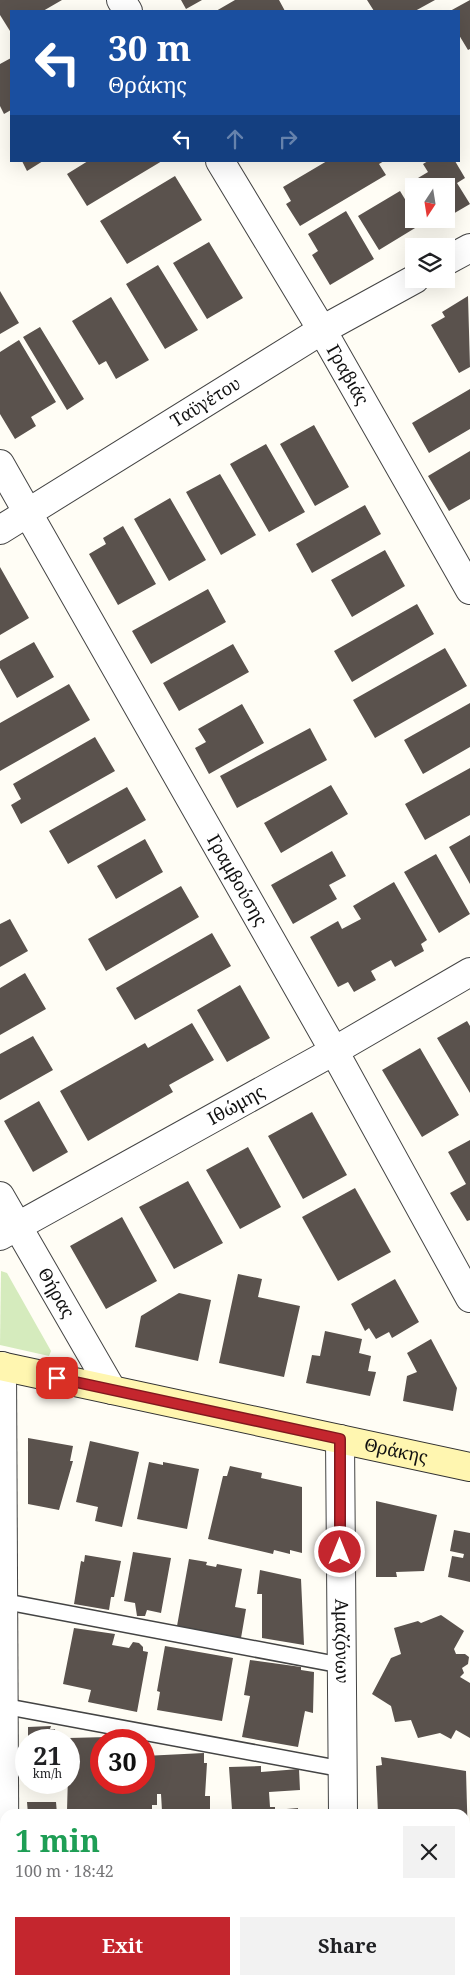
<!DOCTYPE html>
<html lang="en">
<head>
<meta charset="utf-8">
<style>
	body { margin:0; font-family:"Noto Serif",serif; background:#f2f2f2; color:#202124; height:100vh; display:flex; flex-direction:column; font-size:19px; white-space:nowrap }
	* { box-sizing:border-box; margin:0 }
	p { font-size:16px; color:#757577 }
	.icon { flex:none; width:28px; height:28px; fill:none; stroke:currentColor; stroke-width:2; stroke-linecap:round; stroke-linejoin:round }
	.map { position:relative; flex:1; overflow:hidden }
	.sheet { position:absolute; left:0px; top:1809px; width:470px; height:176px; display:flex; flex-direction:column; background:#fff; border-radius:15px 15px 0 0; box-shadow:0 5px 20px #0002 }
	.sheet>* { flex:none }
	.guide { position:absolute; left:10px; top:10px; width:450px; height:152px; border-radius:0px; box-shadow:0 5px 20px #0002; background:#1a4fa0; color:#fff; overflow:hidden }
	.needle { width:32px; rotate:192deg }
	.tools { position:absolute; left:405px; top:178px; display:grid; gap:10px }
	.tools a { display:grid; place-items:center; width:50px; height:50px; border-radius:0px; background:#fff; box-shadow:0 5px 20px #0002; font-size:25px }
	.speed { position:absolute; left:15px; top:1729px; display:flex; gap:10px; font-size:25px; font-weight:700; text-align:center }
	.speed>* { display:grid; place-content:center; width:65px; height:65px; border-radius:50%; background:#fff; box-shadow:0 5px 20px #0002; line-height:1 }
	.speed small { font-size:12px; font-weight:400 }
	.speed .limit { border:8px solid #d22; background:#fff; color:#111 }
	.pin { position:absolute; display:grid; place-items:center; width:42px; height:42px; color:#fff; margin:-21px; border-radius:10px; box-shadow:0 2px 8px #0006 }
	.me { position:absolute; width:55px; margin:-28px; rotate:0deg; stroke-linejoin:round; filter:drop-shadow(0 0 4px #0008) }
	.turn { display:flex; align-items:center; gap:18px; height:105px; padding:0 15px; font-size:22px }
	.turn .icon { width:65px; height:65px; stroke-width:2.5 }
	.turn b { display:block; font-size:35px; line-height:42px }
	.lanes { display:flex; align-items:center; height:48px; padding:0 15px; background:#0003; justify-content:center; gap:25px; direction:ltr }
	.lanes .off { opacity:.35 }
	.round { display:grid; place-items:center; flex:none; width:52px; height:52px; border-radius:0px; background:#f2f2f2 }
	.head { display:flex; align-items:center; justify-content:space-between; height:85px; padding:0 15px }
	h1 { font-size:30px; font-weight:700; line-height:38px; color:#1e9e55 }
	.action { display:flex; gap:10px; margin-top:auto; padding:10px 15px }
	.action a { flex:1; height:58px; border-radius:0px; background:#c4262e; color:#fff; font-size:20px; font-weight:700; line-height:58px; text-align:center }
	.action a+a { background:#f2f2f2; color:#202124 }
	.map>svg:first-child { display:block }
</style>
</head>
<body>
<div class="map">
<svg width="470" height="1984" viewBox="0 0 470 1984">
	<rect width="100%" height="100%" fill="#fffdf5"/>
	<!-- green -->
	<path fill="#d5ebbd" d="M1,1271L7,1273L51,1351L49,1356L0,1345Z"/>
	<!-- building -->
	<path fill="#5a524d" d="M0,0H62L43,11H11L10,31L0,15Z
		M181,0H202L186,9Z
		M235,0H279L285,11H216Z
		M367,0H435L415,11H374Z
		M470,0V49L468,50L459,35V11H450Z
		M11,58V110L4,114L0,106V64Z
		M22,161H43L27,171Z
		M88,161H162L87,206L67,174Z
		M327,161H384L379,164L386,175L300,226L286,204L291,201L283,187Z
		M428,161H455L465,178L457,183L470,204L446,218V186H422L418,178L428,172L423,164Z
		M175,176L202,220L127,264L100,221Z
		M400,191L414,214V219H417L420,225L379,250L358,216Z
		M346,211L374,259L330,285L312,255L318,251L308,234Z
		M209,242L243,298L207,319L173,263Z
		M158,265L198,330L165,349L126,284Z
		M0,291L19,323L0,334Z
		M468,296L470,367L459,373L431,325L445,317L442,312Z
		M111,297L149,360L116,379L106,361L99,365L72,321Z
		M40,327L84,399L67,410L23,337Z
		M19,340L56,402L31,417L36,426L15,439L0,414V352Z
		M470,389V429L429,453L412,423Z
		M314,425L349,487L315,506L280,444Z
		M266,444L305,512L269,532L230,464Z
		M470,451V499L449,511L428,476Z
		M220,474L256,535L221,555L186,492Z
		M170,498L206,560L169,581L134,519Z
		M365,505L381,534L312,573L296,544Z
		M123,526L156,584L118,605L89,554L106,544L103,538Z
		M385,550L405,586L352,617L331,580Z
		M0,567L29,618L0,635Z
		M208,589L226,622L151,664L132,631Z
		M417,604L434,634L352,682L334,651Z
		M34,642L54,677L17,698L0,668V661Z
		M233,644L249,672L179,711L163,683Z
		M445,648L467,686L375,738L353,700Z
		M69,684L90,720L0,771V723Z
		M470,703V747L423,774L404,740Z
		M242,704L264,743L209,774L195,748L206,742L198,729Z
		M310,728L327,760L237,808L220,776Z
		M95,737L115,771L21,824L11,805L21,799L13,784Z
		M470,768V815L425,840L405,804Z
		M331,785L348,814L281,853L264,823Z
		M127,787L146,820L68,864L49,831Z
		M470,835V884L449,847Z
		M145,839L163,872L116,899L97,866Z
		M332,851L346,876L329,885L337,899L293,924L271,885Z
		M436,854L470,914L439,933L404,872Z
		M394,882L427,940L421,944L424,951L395,967L391,960L371,971L376,980L354,992L348,982L338,987L310,937L338,921L342,929L361,919L353,906Z
		M181,886L199,917L106,971L88,939Z
		M10,919L28,951L0,967V924Z
		M212,933L231,966L135,1020L116,988Z
		M25,973L46,1009L0,1035V988Z
		M240,985L270,1038L227,1062L197,1010Z
		M467,1021L470,1026V1093L437,1038Z
		M192,1023L214,1060L169,1085L173,1092L88,1141L60,1091L145,1043L148,1048Z
		M33,1036L53,1070L0,1100V1054Z
		M420,1048L459,1115L422,1137L382,1070Z
		M39,1101L68,1152L33,1172L4,1121Z
		M312,1112L347,1175L303,1199L268,1136Z
		M470,1140V1220L467,1221L450,1193L466,1184L448,1152Z
		M248,1147L281,1207L240,1229L206,1170Z
		M188,1181L223,1243L174,1269L139,1207Z
		M355,1188L391,1252L338,1281L302,1217Z
		M122,1217L157,1281L106,1309L70,1246Z
		M238,1274L262,1279L258,1297L300,1306L284,1377L219,1363Z
		M395,1279L419,1322L392,1338L389,1332L376,1339L369,1328L365,1331L351,1304Z
		M179,1293L211,1300L198,1361L135,1347L141,1316Z
		M325,1331L362,1339L359,1353L371,1356L368,1371L376,1372L370,1396L306,1383L312,1355L320,1356Z
		M431,1339L457,1388L453,1411L403,1401L407,1376L417,1372L407,1353Z
		M28,1438L73,1446L70,1461H73L59,1510L28,1504Z
		M90,1441L139,1452L122,1527L95,1521L98,1507L76,1502Z
		M149,1462L163,1465V1462L199,1469L187,1529L137,1519Z
		M230,1466L262,1473L261,1478L302,1487V1553L290,1550V1554L274,1550L273,1554L208,1539L223,1476H227Z
		M376,1501L437,1515L424,1571L396,1572L397,1577H376Z
		M454,1530L470,1533V1582L448,1577L452,1556L463,1558L464,1554L450,1551Z
		M133,1552L171,1558L161,1613L147,1610L145,1616H137L135,1603L124,1601Z
		M85,1555L121,1561L114,1597H111L109,1610L74,1604L81,1561L84,1562Z
		M189,1559L207,1562L206,1565L216,1567L217,1564L242,1569L235,1607L246,1609L241,1638L177,1626Z
		M260,1570L301,1579L304,1645L262,1638V1594H257Z
		M441,1615L464,1631L454,1649L456,1654H465L469,1657L468,1664L462,1668L464,1673L460,1677L470,1683V1738L456,1730L451,1739L440,1733L418,1738L411,1720L395,1722L391,1706L372,1694L391,1658L401,1654L394,1628L418,1621L421,1623Z
		M74,1628L115,1634L112,1645L129,1648L133,1642L139,1643L143,1647V1651L148,1652L137,1712L88,1702L91,1690L63,1684Z
		M165,1646L233,1658L222,1721L157,1710L160,1692L157,1691Z
		M250,1660L301,1667V1670L314,1672L313,1713L305,1711L298,1747L242,1737L250,1696L244,1695Z
		M51,1726L50,1729H55L56,1740H28V1727Z
		M108,1737V1740H101V1782H144V1756L204,1753V1763H207L205,1796H210V1809L206,1810V1814H171V1811H162L161,1794H157V1805H152V1814H111V1810L67,1811L69,1738Z
		M381,1757L466,1771L468,1842H465V1814H378L376,1766L382,1765Z
		M261,1766V1772L299,1769L300,1790L269,1792L270,1807H275V1810L298,1808V1814H224V1811L232,1810L229,1767Z
		M30,1782H57V1787L30,1788Z
		M27,1802H56L57,1814H28Z
		M465,1862H470V1916L465,1915Z
		M181,1980H198L199,1984H182Z
		M208,1980H232V1983L208,1984Z
		M380,1980H448L449,1984H380Z"/>
	<g fill="none" stroke-linecap="round" stroke-linejoin="round">
		<!-- lane casing -->
		<g stroke="#444" stroke-width="18">
			<path id="lane" d="M2,1601L340,1665
				M3,1706L342,1769
				M465,1855L470,1856"/>
		</g>
		<!-- street casing -->
		<g stroke="#444" stroke-width="30">
			<g id="street">
				<path d="M121,0L128,11"/>
				<path id="s1" d="M220,161L322,330L470,590"/>
				<path d="M446,261L470,248"/>
				<path id="s2" d="M0,464L334,1051L470,1298"/>
				<path id="s3" d="M0,530L322,330L415,279"/>
				<path id="s4" d="M0,1196L112,1390"/>
				<path id="s5" d="M0,1236L334,1051L470,972"/>
				<path d="M2,1366L5,1984"/>
				<path id="s6" d="M340,1439L343,1814"/>
				<path d="M347,1980V1984"/>
			</g>
		</g>
		<!-- secondary casing -->
		<g stroke="#333" stroke-width="30">
			<g id="secondary">
				<path id="s7" d="M0,1366L470,1467"/>
			</g>
		</g>
		<!-- lane -->
		<use href="#lane" stroke="#fff" stroke-width="15"/>
		<!-- street -->
		<use href="#street" stroke="#fff" stroke-width="28"/>
		<!-- secondary -->
		<use href="#secondary" stroke="#fff6b0" stroke-width="28"/>
	</g>
	<g fill="none" stroke-linecap="round" stroke-linejoin="round">
		<!-- route casing -->
		<g stroke="#7f191e" stroke-width="12">
			<path id="route" d="M57,1378L340,1439V1552"/>
		</g>
		<!-- route -->
		<use href="#route" stroke="#c4262e" stroke-width="9"/>
	</g>
	<g text-anchor="middle" stroke-width="5" stroke-linejoin="round" paint-order="stroke">
		<!-- street labels -->
		<g font-size="18" fill="#111" stroke="#fff">
			<text dy="6" stroke="none"><textPath href="#s1" startOffset="249">Γραβιάς</textPath></text>
			<text dy="6" stroke="none"><textPath href="#s3" startOffset="242">Ταϋγέτου</textPath></text>
			<text dy="6" stroke="none"><textPath href="#s2" startOffset="479">Γραμβούσης</textPath></text>
			<text dy="6" stroke="none"><textPath href="#s5" startOffset="270">Ιθώμης</textPath></text>
			<text dy="6" stroke="none"><textPath href="#s4" startOffset="112">Θήρας</textPath></text>
			<text dy="6" stroke="none"><textPath href="#s7" startOffset="405">Θράκης</textPath></text>
			<text dy="6" stroke="none"><textPath href="#s6" startOffset="202">Αμαζόνων</textPath></text>
		</g>
	</g>
</svg>
<div class="tools">
<a><svg class="needle" viewBox="-14 -14 28 28"><path d="M0-13l5 13h-10z" fill="#e53935"/><path d="M0 13l5-13h-10z" fill="#757577"/></svg></a>
<a><svg class="icon" aria-label="layers" viewBox="0 0 24 24"><path d="M12 4l9 5-9 5-9-5zM3 14l9 5 9-5"/></svg></a>
</div>
<div class="speed"><div>21<small>km/h</small></div><div class="limit">30</div></div>
<div class="pin" style="left:57px;top:1378px;background:#d93025"><svg class="icon" aria-label="arrive" viewBox="0 0 24 24"><path d="M6 21V4h12l-3 4 3 4H6"/></svg></div>
<svg class="me" style="left:340px;top:1552px" viewBox="-20 -20 40 40"><circle r="17" fill="#c4262e" stroke="#fff" stroke-width="3"/><path d="M0-11L8 9 0 5-8 9z" fill="#fff"/></svg>
<div class="guide">
<div class="turn"><svg class="icon" aria-label="left" viewBox="0 0 24 24"><path d="M17 20v-9H6M10 6l-5 5 5 5"/></svg><div><b>30 m</b>Θράκης</div></div>
<div class="lanes"><svg class="icon" aria-label="left" viewBox="0 0 24 24"><path d="M17 20v-9H6M10 6l-5 5 5 5"/></svg><svg class="icon off" aria-label="ahead" viewBox="0 0 24 24"><path d="M12 20V5M6 11l6-6 6 6"/></svg><svg class="icon off" aria-label="right" viewBox="0 0 24 24"><path d="M7 20v-9h11M14 6l5 5-5 5"/></svg></div>
</div>
<section class="sheet">
<div class="head"><div><h1>1 min</h1><p>100 m · 18:42</p></div><a class="round"><svg class="icon" aria-label="close" viewBox="0 0 24 24"><path d="M6 6l12 12M18 6L6 18"/></svg></a></div>
<div class="action"><a>Exit</a><a>Share</a></div>
</section>
</div>
</body>
</html>
